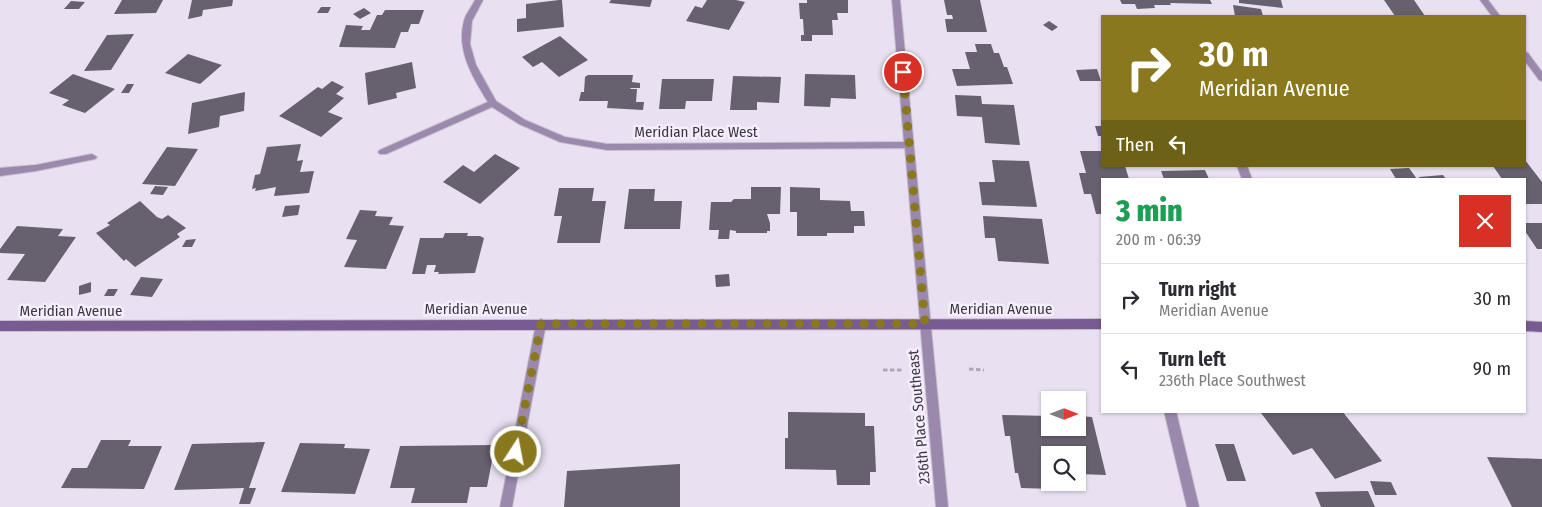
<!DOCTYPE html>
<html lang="en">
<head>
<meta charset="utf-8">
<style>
	body { margin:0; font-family:"Fira Sans Condensed",sans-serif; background:#f2f2f3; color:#2b2b33; height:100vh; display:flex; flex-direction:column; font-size:19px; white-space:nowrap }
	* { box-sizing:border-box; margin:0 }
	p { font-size:16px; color:#7c7c81 }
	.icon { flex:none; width:28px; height:28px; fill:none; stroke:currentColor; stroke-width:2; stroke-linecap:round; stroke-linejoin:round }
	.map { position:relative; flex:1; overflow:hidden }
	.side { position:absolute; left:1101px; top:178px; width:425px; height:235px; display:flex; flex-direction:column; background:#fff; border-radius:0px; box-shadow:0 1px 4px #0004 }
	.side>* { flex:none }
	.top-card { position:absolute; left:1101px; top:15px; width:425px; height:152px; border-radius:0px; box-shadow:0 1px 4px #0004; background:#89781d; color:#fff; overflow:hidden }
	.needle { width:32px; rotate:90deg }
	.fabs { position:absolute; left:1041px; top:391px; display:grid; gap:10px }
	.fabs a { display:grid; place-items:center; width:45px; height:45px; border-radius:0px; background:#fff; box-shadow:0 1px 4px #0004; font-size:25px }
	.pin { position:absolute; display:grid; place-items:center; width:42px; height:42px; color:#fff; margin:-21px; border:2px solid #fff; border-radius:50%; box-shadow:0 1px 5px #0007 }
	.me { position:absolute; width:55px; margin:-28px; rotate:11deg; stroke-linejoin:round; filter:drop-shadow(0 0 4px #0008) }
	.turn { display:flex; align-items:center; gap:18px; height:105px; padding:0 15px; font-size:22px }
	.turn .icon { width:65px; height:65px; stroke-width:2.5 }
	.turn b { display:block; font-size:35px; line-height:42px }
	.then { display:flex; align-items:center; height:48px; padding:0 15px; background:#0003; gap:10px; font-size:19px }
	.round { display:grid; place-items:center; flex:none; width:52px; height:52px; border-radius:0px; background:#f2f2f3 }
	.head { display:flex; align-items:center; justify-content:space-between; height:85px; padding:0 15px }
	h1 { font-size:30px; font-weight:800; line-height:38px; color:#1e9e55 }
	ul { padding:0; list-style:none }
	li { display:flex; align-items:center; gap:15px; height:70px; padding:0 15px; border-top:1px solid #e1e1e2 }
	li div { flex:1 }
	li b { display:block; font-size:19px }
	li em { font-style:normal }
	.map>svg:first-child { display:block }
</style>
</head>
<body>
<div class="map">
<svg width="1542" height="507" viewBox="0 0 1542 507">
	<rect width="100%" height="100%" fill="#e9e1f1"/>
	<!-- building -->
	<path fill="#67606e" d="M122,0H163L156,13L114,14Z
		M192,0H233L232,6L203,10L202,16L188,19Z
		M559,0H562L564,27L517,32V19L526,18V4Z
		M611,0H652L650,7L609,3Z
		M707,0H736L745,2L729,30L686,21L695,6L702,8Z
		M807,0H848V13H837L838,20H832L833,35H812V41H801V35H804L803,19H800L799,3H807Z
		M944,0H980L987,32H947L945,19H953L952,15H947Z
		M1120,0H1210L1212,4L1170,3L1171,5H1154L1155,8L1137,9L1135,4H1122Z
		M1239,0H1281L1283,8L1239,3Z
		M1384,0H1414L1425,16H1395Z
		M71,1L85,2L79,9H64Z
		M1233,5L1261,9L1263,16H1235Z
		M321,7H331L328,13H317Z
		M364,8L371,13L360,19L353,14Z
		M385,10H424L419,24H411L408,32H401L395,48L339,47L346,25L363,26L361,30H370L377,15H382Z
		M1049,21L1058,27L1052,31L1043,25Z
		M134,34L111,70L84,71L107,35Z
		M560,36L588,60L559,77L542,62L533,67L522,57Z
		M975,44H991L994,53H999L1004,67H1007L1013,84L957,86L952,69H970L965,52H977Z
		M188,54L222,65L200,84L165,73Z
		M412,62L416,88L396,93L397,98L368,105L365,73Z
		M1097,69L1101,81H1080L1076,70Z
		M73,74L115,89L85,113L62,105L69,100L49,93Z
		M805,74L855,75L856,99L831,98L830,107L804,106Z
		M588,75H633L632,82L640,83V88H631L630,89H637L636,102H644L643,110L607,108L608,101H579L581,92H584L585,77Z
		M733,76L781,77L779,103L757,102V110H730Z
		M662,79H714L712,101H686L685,109H659Z
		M332,81L344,87L336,94L344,98L328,112L343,118L321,137L279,116L318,87L322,89Z
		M127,84H134L129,93H121Z
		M245,92L244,111L220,116L219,127L188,134L192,103Z
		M955,95L981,96L982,104L1014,105L1020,145L985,143L982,117L957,116Z
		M1095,126H1102V136H1098Z
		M301,144L297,161L303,160L300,172L314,171L309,193L274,196L276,187L255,191L256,188L252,189L255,175L260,174L267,147Z
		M167,147L198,149L175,186L142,184Z
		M1080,151H1102V166H1125L1129,179H1102V214H1096L1091,194H1084L1079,173H1086Z
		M495,154L520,168L480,204L443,182L463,165L474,172Z
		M992,160L1029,161L1037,207L982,205L979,182H995Z
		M1525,160L1542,182V204H1525V179H1502L1493,166H1525Z
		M1409,168L1417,179H1396L1390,169Z
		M1205,170L1209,179H1164L1161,171Z
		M1443,175L1446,179H1419V177Z
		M155,186L168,187L163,195L150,194Z
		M751,187H781L780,214H767L770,223V231H767V233H736V231L730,230L729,239H718L719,230H709L711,202H731L734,199H751Z
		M790,187L820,188V200L850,201L851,211H864L865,226H854V233H827V236H797V212H790Z
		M559,188H594L592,201H606L600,243H557L562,216H554Z
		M629,189H655L654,201H682L680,229H624Z
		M140,201L157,217L162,219L168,215L186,228L177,234L180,237L135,267L126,259L124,261L96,233L110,225L107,223Z
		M300,205L298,215L282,217L285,206Z
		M360,210L377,211L375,216L393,217L389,225L404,226L386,269L344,267L357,240L346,239Z
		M983,216L1042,219L1049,264L998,261L995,238H985Z
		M1525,223H1542V249H1537L1525,231Z
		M17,226L63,229L58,236L76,237L45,282L7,280L25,254L0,253V249Z
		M445,233H468L467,236H480L484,238L475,273L438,274L439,272H434L436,265H427L425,274H412L420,238H443Z
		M196,239L192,247H182L186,240Z
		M729,274L730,286L716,287L715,275Z
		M141,277L163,279L152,297L130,295Z
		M91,282V292L79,295V286Z
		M108,289H118L114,296H104Z
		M1266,411H1342L1382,461L1335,479L1312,448L1293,455L1261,413Z
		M788,412L865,413V426H874L876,472H870V485H837L836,470L785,469V438H788Z
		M1002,415L1050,416V428H1078V416L1092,417L1106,475L1078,474V455H1050V482H1054L1055,489L1021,488L1018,473H1015L1010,436H1005Z
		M101,440H131L128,446H162L144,489L61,488L72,468H87Z
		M265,442L249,488H256L250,504H239L244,488L174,490L192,444Z
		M300,443L345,444L344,448L370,449L355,494L281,492Z
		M1215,444H1234L1246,481H1227Z
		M495,445L487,487H470L467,503H411L415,488H390L400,446Z
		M1487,457L1542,459V507H1512Z
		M680,464V507H564L567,471Z
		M1370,481L1391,482L1397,495H1375Z
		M1368,491L1375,507H1321L1315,492Z"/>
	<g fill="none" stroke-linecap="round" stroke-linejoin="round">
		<!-- minor casing -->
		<g stroke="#c6bfcd" stroke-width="2">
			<path id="minor" d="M475,0H483L472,21L470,44L476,65L496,101L525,120L565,137L607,144L904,142L892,0H900L948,507H936L905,148L607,150L560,142L519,124L492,107L386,154H380L378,152L380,150L488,102C473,78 456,50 464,21C466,13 472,7 475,0Z
				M1480,0H1488L1500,16H1492Z
				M1525,52L1528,53L1542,72V81L1539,80L1525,61Z
				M92,154L97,157L95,159L36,171L0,176V168L36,165Z
				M1237,166H1247L1252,179H1242Z
				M541,319L545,321L546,324L512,507H500L536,324L537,321Z
				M1164,411H1176L1199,507H1187Z"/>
		</g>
		<!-- secondary casing -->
		<g stroke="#c6bfcd" stroke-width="2">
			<path id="secondary" d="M1102,319V329L0,331V321Z
				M1525,321L1542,322V332L1525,331Z"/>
		</g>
		<!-- path -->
		<path stroke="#afa9b6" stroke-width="3" stroke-dasharray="4.5 2.5" stroke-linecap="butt" d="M969,369L984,370
			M883,370H902"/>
		<!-- minor -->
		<use href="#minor" fill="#9b88ad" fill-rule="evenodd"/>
		<!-- secondary -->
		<use href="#secondary" fill="#785b91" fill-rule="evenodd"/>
	</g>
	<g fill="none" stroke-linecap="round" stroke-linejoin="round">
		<!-- route -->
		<path stroke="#89781d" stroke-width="9" stroke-dasharray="0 16.2" d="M516,452L541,324H925L903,72"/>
	</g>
	<g text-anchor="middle" stroke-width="5" stroke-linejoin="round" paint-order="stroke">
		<!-- street labels -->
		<g font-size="15" fill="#3b383f" stroke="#f6eefe">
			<text x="696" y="137">Meridian Place West</text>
			<text x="476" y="314">Meridian Avenue</text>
			<text x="1001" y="314">Meridian Avenue</text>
			<text x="71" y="316">Meridian Avenue</text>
			<text transform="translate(919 417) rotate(-95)" y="5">236th Place Southeast</text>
		</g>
	</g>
</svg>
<div class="fabs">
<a><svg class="needle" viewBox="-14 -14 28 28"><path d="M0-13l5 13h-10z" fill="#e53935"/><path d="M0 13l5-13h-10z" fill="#7c7c81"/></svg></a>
<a><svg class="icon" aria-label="search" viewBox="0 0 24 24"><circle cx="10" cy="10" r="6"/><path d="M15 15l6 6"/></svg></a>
</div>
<div class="pin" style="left:903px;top:72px;background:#d93025"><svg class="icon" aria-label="arrive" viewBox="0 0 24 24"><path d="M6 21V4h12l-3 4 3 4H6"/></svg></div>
<svg class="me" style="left:516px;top:452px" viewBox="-20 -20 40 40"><circle r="17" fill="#89781d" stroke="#fff" stroke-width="3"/><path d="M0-11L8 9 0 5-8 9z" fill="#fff"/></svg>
<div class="top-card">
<div class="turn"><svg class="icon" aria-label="right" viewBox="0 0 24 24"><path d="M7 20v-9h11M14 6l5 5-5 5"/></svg><div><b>30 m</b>Meridian Avenue</div></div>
<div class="then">Then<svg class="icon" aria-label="left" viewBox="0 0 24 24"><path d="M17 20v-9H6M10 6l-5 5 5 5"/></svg></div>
</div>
<section class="side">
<div class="head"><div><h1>3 min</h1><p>200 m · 06:39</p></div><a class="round" style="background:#d93025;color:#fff"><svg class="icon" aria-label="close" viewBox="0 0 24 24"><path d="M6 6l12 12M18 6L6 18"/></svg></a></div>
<ul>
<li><svg class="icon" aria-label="right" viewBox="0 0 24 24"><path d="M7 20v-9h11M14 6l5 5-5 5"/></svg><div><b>Turn right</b><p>Meridian Avenue</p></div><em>30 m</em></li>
<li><svg class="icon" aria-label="left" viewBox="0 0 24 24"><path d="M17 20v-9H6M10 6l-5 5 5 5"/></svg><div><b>Turn left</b><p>236th Place Southwest</p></div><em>90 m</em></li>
</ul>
</section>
</div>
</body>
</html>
